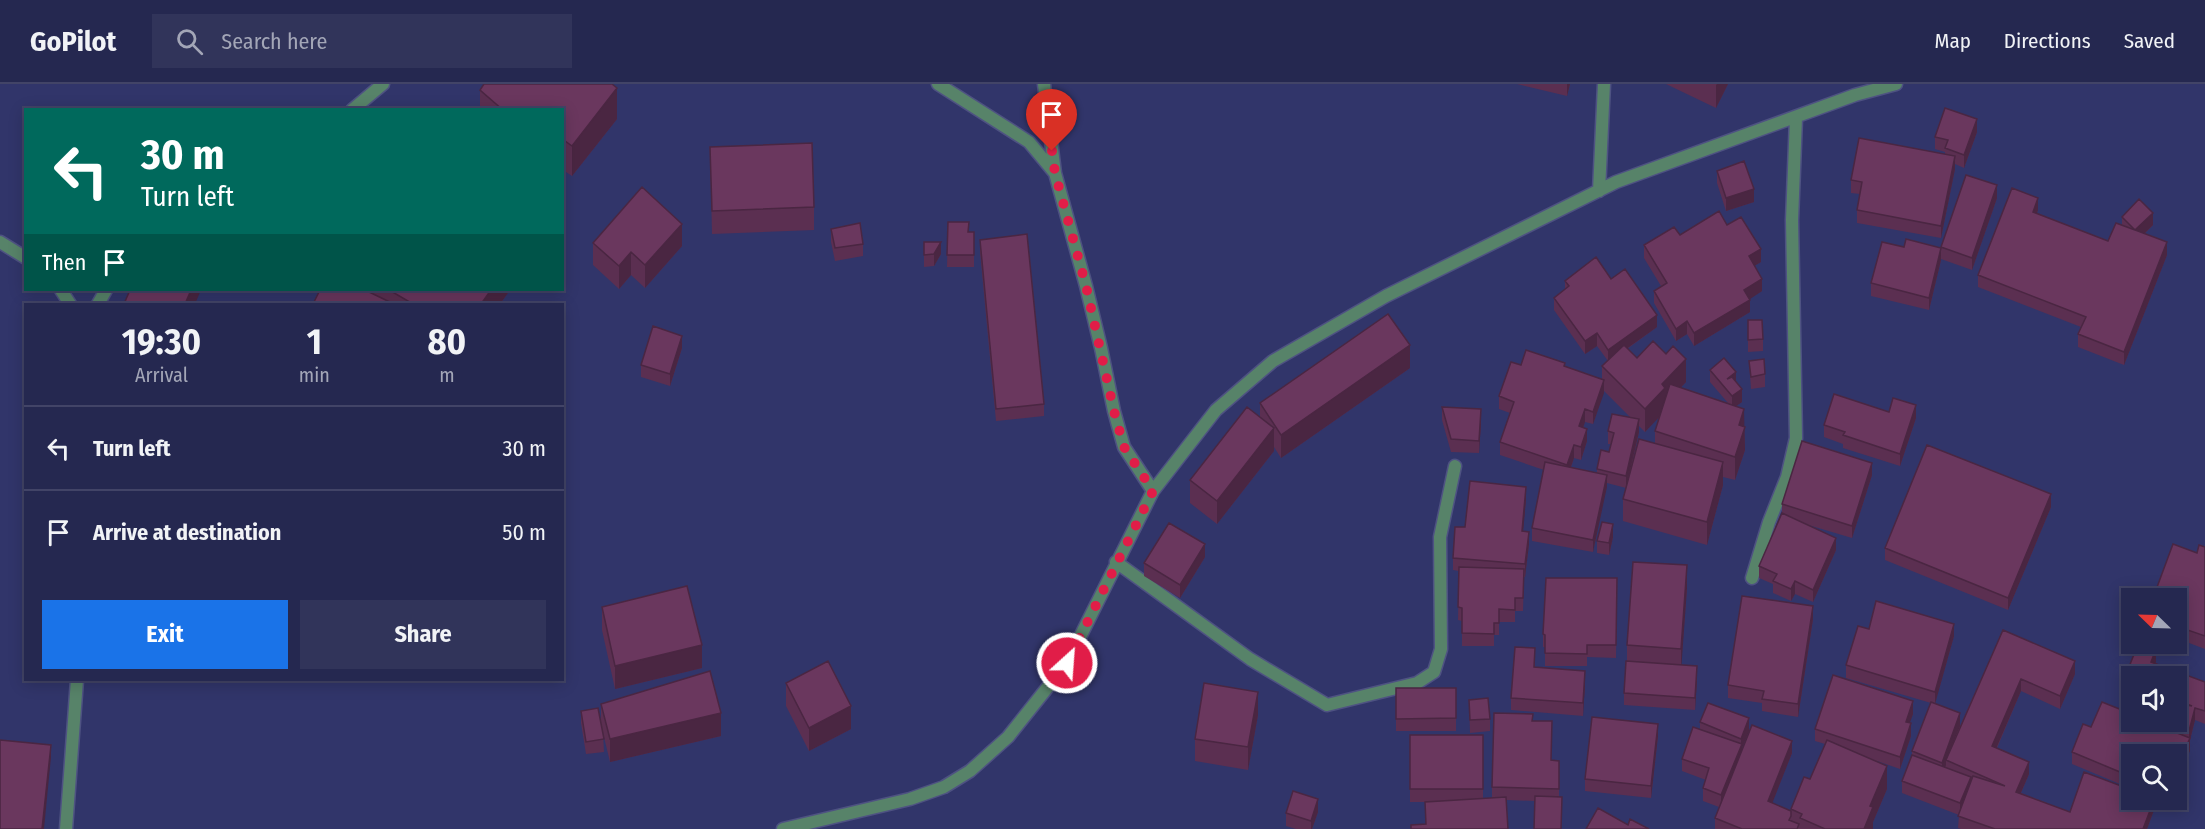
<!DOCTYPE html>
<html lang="en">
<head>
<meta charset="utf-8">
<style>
	body { margin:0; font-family:"Fira Sans Condensed",sans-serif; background:#31345a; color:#f1f3f6; height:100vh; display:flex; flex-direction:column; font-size:22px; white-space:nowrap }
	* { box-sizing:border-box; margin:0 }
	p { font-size:20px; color:#a3a6b7 }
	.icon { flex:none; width:33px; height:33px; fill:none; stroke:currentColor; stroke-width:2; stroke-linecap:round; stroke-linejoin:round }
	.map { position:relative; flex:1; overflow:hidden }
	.panel { position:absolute; left:24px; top:219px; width:540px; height:378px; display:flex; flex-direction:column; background:#252850; border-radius:0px; box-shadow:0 3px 15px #0003,0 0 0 2px #424467 }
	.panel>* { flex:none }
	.top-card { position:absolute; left:24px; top:24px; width:540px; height:183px; border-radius:0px; box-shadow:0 3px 15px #0003,0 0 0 2px #424467; background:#00695c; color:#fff; overflow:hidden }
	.needle { width:39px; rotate:293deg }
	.controls { position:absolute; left:2121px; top:504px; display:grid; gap:12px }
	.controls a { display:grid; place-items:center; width:66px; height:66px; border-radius:0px; background:#252850; box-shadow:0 3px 15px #0003,0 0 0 2px #424467; font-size:30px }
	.pin { position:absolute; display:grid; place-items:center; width:51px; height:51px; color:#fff; margin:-62px -26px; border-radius:50% 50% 50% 0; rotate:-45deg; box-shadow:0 0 6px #0007 }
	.pin .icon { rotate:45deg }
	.me { position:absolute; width:66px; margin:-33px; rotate:26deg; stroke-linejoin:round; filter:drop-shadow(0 0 4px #0008) }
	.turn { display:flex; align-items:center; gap:21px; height:126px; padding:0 18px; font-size:27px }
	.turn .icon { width:78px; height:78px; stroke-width:2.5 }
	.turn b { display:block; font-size:42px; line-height:51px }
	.then { display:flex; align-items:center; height:57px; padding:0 18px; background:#0003; gap:12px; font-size:22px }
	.eta { display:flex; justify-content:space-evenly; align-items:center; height:102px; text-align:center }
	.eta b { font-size:36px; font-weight:700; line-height:42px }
	.button { display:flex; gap:12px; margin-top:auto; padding:12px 18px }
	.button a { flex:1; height:69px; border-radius:0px; background:#1a73e8; color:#fff; font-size:24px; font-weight:700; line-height:69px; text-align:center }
	.button a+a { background:#31345a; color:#f1f3f6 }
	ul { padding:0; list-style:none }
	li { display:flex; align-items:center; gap:18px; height:84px; padding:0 18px; border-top:2px solid #424467 }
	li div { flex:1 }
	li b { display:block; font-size:22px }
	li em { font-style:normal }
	header { display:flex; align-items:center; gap:36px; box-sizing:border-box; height:84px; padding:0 30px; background:#252850; border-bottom:2px solid #424467 }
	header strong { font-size:28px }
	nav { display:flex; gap:33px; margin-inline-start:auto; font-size:21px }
	.search { width:420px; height:54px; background:#31345a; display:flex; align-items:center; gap:15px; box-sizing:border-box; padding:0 21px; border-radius:0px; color:#a3a6b7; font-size:22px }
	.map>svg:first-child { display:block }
</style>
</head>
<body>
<header>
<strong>GoPilot</strong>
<div class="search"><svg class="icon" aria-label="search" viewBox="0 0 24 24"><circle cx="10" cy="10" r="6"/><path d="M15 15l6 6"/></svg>Search here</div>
<nav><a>Map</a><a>Directions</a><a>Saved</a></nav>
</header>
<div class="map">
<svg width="2205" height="745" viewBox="0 0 2205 745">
	<rect width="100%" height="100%" fill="#31356a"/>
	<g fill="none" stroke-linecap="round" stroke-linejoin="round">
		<!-- street casing -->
		<g stroke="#4e5282" stroke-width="15">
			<path id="street" d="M938,0L1029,58L1054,88
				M1044,0L1055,89L1086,202L1101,264L1114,327L1124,363L1153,407
				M352,26L383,0
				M1599,107L1604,0
				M0,158L26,174
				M61,206L70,220
				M98,220L106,206
				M1116,478L1250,575L1327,621L1417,599L1434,588L1441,565L1440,453L1455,382
				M1752,494L1769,438L1787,393L1796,354L1792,136L1796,34
				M66,745L77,596
				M783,745L910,715L944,703L970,687L1008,653L1067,579L1153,407L1216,326L1273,277L1386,212L1616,98L1855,11L1896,0"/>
		</g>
		<!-- street -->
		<use href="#street" stroke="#578369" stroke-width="12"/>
	</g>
	<!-- wall -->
	<path fill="#5b2f51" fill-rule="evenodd" d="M1517,0H1570L1567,12Z
		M1666,0H1728L1716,24Z
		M480,6L617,35L572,92L566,88V100L562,26H480Z
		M1977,48L1964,84L1955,80V85L1941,154L1857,139V126L1860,110L1851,109V96L1945,70V68L1935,65V53Z
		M710,63L814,123V146L712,150Z
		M1717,87L1754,118L1726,127L1717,99Z
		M1997,114L1972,186L1941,175V163Z
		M2038,126L2037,129L2108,157L2122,141V133L2153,141L2144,150L2167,171L2124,281L2078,263V250L2081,243L1978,203V191Z
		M948,138L969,148H974V183H947Z
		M1727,141L1761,178L1754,182L1762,207L1749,215L1750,228L1694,262L1687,250L1676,257L1654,219V207L1661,202L1644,174V161L1680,151Z
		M831,145L863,160V172L835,177L831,158Z
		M980,156L1044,320V332L996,337L980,168Z
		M924,158L941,170L934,182L924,183Z
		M593,159L682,162L645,204L631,191L619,205L593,181Z
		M1941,176L1929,226L1871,212V199Z
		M1611,195L1657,243L1627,265L1637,274L1686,298L1680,304L1728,319L1710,298V286L1736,297L1742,318L1736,322L1744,343L1745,366L1735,396L1723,393V401L1707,461L1623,437V415L1626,404L1607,399L1593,468L1532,457V444L1544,386L1500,371V358L1510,329L1499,325V312L1521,281L1565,282L1602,296V282L1608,277L1597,262L1585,270L1554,226V214L1565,206V197ZM1604,307L1631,334L1608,347V360H1611L1609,368L1597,385V389L1571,383L1574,374L1581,376L1587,357L1583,344L1585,338L1593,340ZM1659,333L1655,347V359L1630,390L1639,348V342L1645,348Z
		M320,206H510L500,220H313Z
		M1748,236L1763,255V267L1748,268Z
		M682,264L670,302L641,293V281Z
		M1749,277L1765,290V303L1751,305Z
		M1410,284L1281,374L1274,363V367L1217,440L1190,419V396L1260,333V319Z
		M1442,323L1481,337L1479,369L1451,368L1442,336Z
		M1889,328L1916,334L1900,382L1843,364V360L1824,353V341Z
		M1872,391L1852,454L1805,440L1836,466L1813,518L1795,510L1791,517L1773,509V500L1759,494V482L1782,430V420Z
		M1526,415L1523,447L1529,460L1525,493H1524L1523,527H1515V538H1499V551H1494V562H1462V537L1458,536L1459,487L1453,486V474L1465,443Z
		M2051,423L2008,526L1885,476V464Z
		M1613,453L1609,471L1597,469V457Z
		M2205,463V565L2176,554V514L2197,469Z
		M1205,473L1180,514L1144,492V479Z
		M1617,494L1616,574L1587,573V582H1545V563H1543V550Z
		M1687,504L1681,581L1697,595L1695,626L1624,621V609L1627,578V561Z
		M602,523L702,584L615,605L602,546Z
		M1813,535L1798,633L1762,627V619L1728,614V601Z
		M1869,545L1954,552L1935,619L1960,642L2003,546L2075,590L2060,625L2021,607L1997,664L2029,690L2021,709L2070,728L2154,716V726L2147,745H1961L1958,744L1959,731L1902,709V697L1912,671V667L1931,619L1846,594V581Z
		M1535,577V583L1585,599L1583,632L1511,626V614Z
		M2156,578L2155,579L2205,598V640L2195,636L2190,656V667L2132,670V705L2072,680V668L2091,643L2168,645V641L2176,638V592H2132V612L2124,609V596Z
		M786,599L851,645L809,667L786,622Z
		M1396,604H1456V647H1396Z
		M1469,616L1490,635V647L1470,649Z
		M601,620L721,652L610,678L603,649L604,668L586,670L581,639V627L601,640Z
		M1913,630L1909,639L1911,652L1900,685L1877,677L1887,705L1873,738V745H1715V734L1719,723L1703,717V704L1706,696L1682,687V675L1700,646V638L1749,647L1742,664V667L1792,669L1772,719L1791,727V725L1810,695L1825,660L1815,657V645Z
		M1258,631L1248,686L1195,677V655Z
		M1533,637L1551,676L1559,677V713L1535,717L1506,716L1426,741L1425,718H1434H1410V651H1483V715L1492,714V703Z
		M1658,652L1651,714L1585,707V695Z
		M2155,716H2169L2167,720Z
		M1318,728L1312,745H1296L1286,742V729Z"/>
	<!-- shaded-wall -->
	<path fill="#4a2642" d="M1567,0H1570L1567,12Z
		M1717,0H1728L1716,24V1Z
		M617,4V35L572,92V62Z
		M1977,35V48L1964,84V71Z
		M565,57L566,100L562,104V60Z
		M1955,72V85L1941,154V142Z
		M1997,101V114L1972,186V174Z
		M1754,105V118L1726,127V114Z
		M2038,114V126L2033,140V128Z
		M2153,129V141L2135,159V146Z
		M682,140V162L645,204V181Z
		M941,158V170L934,182V170Z
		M2167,158V171L2124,281V268Z
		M1941,164V176L1929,226V214Z
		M1761,165V178L1749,185V172Z
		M631,168V191L619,205V182Z
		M1762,195V207L1744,219V206Z
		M191,206H201L195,220H185Z
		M491,206H510L500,220H481Z
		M1750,216V228L1694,262V249Z
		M1657,231V243L1608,278V266Z
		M1687,237V250L1676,257V245Z
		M1597,249V262L1585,270V257Z
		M682,252V264L670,302V290Z
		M1410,261V284L1281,374V351Z
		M1686,275V298L1665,320V327L1645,348V325L1662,300Z
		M1736,288V300L1727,295Z
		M1604,296V309L1593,340V328Z
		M1742,305V318L1732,325V312Z
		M1916,321V334L1900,382V370Z
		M1481,325V337L1479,369V357Z
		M1585,325V338L1579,355V342Z
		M1744,325L1745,366L1735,396V373L1739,341Z
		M1639,335V348L1626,404V392Z
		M1274,344V367L1217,440V417Z
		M1587,345V357L1581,376V363Z
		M1574,361V374L1567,394V381Z
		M1723,378V401L1707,461V438Z
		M1872,379V391L1852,454V442Z
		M1607,391V403L1593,468V456Z
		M1526,403V415L1522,460V447Z
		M2051,410V423L2008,526V514Z
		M1613,440V453L1609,471V459Z
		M1529,448V460L1525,493V480Z
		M1836,454V466L1813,518V506Z
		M1205,460V473L1180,514V501Z
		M1687,481V504L1681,588V565Z
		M1795,497V510L1791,517V505Z
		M1813,522V535L1798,633V620Z
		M1954,540V552L1935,620V608Z
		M702,561V584L615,605V582Z
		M2156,565V578L2151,590V578Z
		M2075,577V590L2060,625V612Z
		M1697,582V595L1695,626V614Z
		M1585,587V599L1583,632V619Z
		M2021,595V607L1992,674V662Z
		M1258,608V631L1248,686V663Z
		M1913,617V630L1906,650V638Z
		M851,622V645L809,667V644Z
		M2195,624V636L2190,656V667L2176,697V685L2189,656V647Z
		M721,629V652L610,678V655Z
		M1960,629V642L1946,676V681L1942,691V679Z
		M1749,634V647L1742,664V672L1721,724V711L1741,662V655Z
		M1911,639V652L1900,685V673Z
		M1658,640V652L1651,714V702Z
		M1792,657V669L1768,730V717Z
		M51,661V673L44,745H42Z
		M2029,678V690L2016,720V708Z
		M1887,682V705L1873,738V745H1864L1870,722Z
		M1971,693V705L1960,732V719Z
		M1318,715V728L1312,745H1311V737Z
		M2154,716V726L2147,745H2143Z"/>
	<!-- building -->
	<path fill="#6a375e" stroke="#4a2642" stroke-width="1.5" d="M484,0H612L617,4L572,62L565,57L562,60V26H503L480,6Z
		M1945,24L1977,35L1964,71L1945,64L1948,56L1935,53Z
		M1859,54L1955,72L1941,142L1857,126L1862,98L1851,96Z
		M812,59L814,123L712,127L710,63Z
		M1744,77L1754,105L1726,114L1717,87Z
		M1966,91L1997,101L1972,174L1941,163Z
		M642,103L682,140L645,181L631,168L619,182L593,159Z
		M2012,104L2038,114L2033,128L2108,157L2116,139L2135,146L2122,133L2139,115L2153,129L2135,146L2167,158L2124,268L2078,250L2086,233L1978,191Z
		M1719,127L1727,141L1741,133L1761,165L1749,172L1762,195L1744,206L1750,216L1694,249L1687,237L1676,245L1654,207L1667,199L1644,161L1674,143L1680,151Z
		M948,138H969L968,148H974V171H947Z
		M860,139L863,160L835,164L831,145Z
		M1027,150L1044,320L996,325L980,156Z
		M1906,155L1941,164L1929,214L1871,199L1882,158L1904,163Z
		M924,158H941L934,170L924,171Z
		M1596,173L1611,195L1625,185L1657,231L1608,266L1597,249L1585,257L1554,214L1569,202L1565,197Z
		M130,206H191L185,220H124Z
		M320,206H365L394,220H313Z
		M389,206H491L481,220H413Z
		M1388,230L1410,261L1281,351L1260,319Z
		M1748,236H1762L1763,255L1748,256Z
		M653,242L682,252L670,290L641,281Z
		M1653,257L1666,270L1673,262L1686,275L1662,300L1665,304L1645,325L1602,282L1624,261L1637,274Z
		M1526,266L1565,279L1564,282L1604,296L1593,328L1585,325L1579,342L1587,345L1581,363L1574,361L1567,381L1500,358L1514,318L1499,312L1511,278L1521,281Z
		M1724,274L1736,288L1727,295L1732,293L1742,305L1732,312L1710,286Z
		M1764,275L1765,290L1751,293L1749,277Z
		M1670,300L1744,325L1739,341L1745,343L1735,373L1655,347Z
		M1834,310L1889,328L1893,314L1916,321L1900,370L1843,351L1845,348L1824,341Z
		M1247,323L1274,344L1217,417L1190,396Z
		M1442,323L1481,325L1479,357L1451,355Z
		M1612,330L1639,335L1626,392L1597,385L1601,366L1609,368L1614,349L1608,347Z
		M1639,355L1723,378L1707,438L1623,415Z
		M1802,357L1872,379L1852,442L1782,420Z
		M1927,361L2051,410L2008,514L1885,464Z
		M1545,378L1607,391L1593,456L1532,444Z
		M1470,397L1526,403L1522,447L1529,448L1525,480L1453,474L1455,443H1465Z
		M1782,429L1836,454L1813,506L1795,497L1791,505L1773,497L1777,490L1759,482Z
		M1602,438L1613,440L1609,459L1597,457Z
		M1169,439L1205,460L1180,501L1144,479Z
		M2173,460L2197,469L2199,461L2205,463V552L2176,542V514H2153Z
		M1633,478L1687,481L1681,565L1627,561Z
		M1459,483L1524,485L1523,514H1515V526L1499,525V539H1494V550L1462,549V524L1458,523Z
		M1546,494H1617L1616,561H1587V570L1545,569V551L1543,550Z
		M687,502L702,561L615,582L602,523Z
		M1742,512L1813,522L1798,620L1762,615L1764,607L1728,601Z
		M1876,517L1954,540L1935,608L1846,581L1858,542L1869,545Z
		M2003,546L2075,577L2060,612L2021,595L1992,662L2029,678L2016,708L2070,728L2084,688L2132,706V716H2154L2143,745H1995L1958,732L1973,692L2005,702L1946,676Z
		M2138,560H2141L2156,565L2151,578L2205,598V627L2195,624L2189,647L2168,641L2169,638H2176V619L2192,622L2176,616V592H2132V599L2124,596Z
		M1515,563L1535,564L1534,583L1585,587L1583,619L1511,614Z
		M828,577L851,622L809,644L786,599Z
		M1626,577L1697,582L1695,614L1624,609Z
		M710,587L721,629L610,655L601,620Z
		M1833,591L1913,617L1906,638L1911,639L1900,673L1815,645Z
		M1204,599L1258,608L1248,663L1195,655Z
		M1396,604H1456V634L1396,635Z
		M1488,614L1490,635L1470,636L1469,616Z
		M1931,618L1960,629L1942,679L1912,667Z
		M2102,618L2132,630V638H2149L2190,654L2176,685V670H2132V693L2072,668L2083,640L2091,643Z
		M1708,619L1749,634L1741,655L1700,638Z
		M598,624L604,655L586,658L581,627Z
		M1494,629L1533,630L1532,637H1552L1551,676L1559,677V705L1492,703Z
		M1592,633L1658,640L1651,702L1585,695Z
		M1752,641L1792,657L1768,717L1791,727V732L1789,736L1799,740L1797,745H1742L1715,734Z
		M1693,643L1742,660L1721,711L1703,704L1709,684L1682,675Z
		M1410,651H1483V705H1410Z
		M0,656L51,661L42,745H0Z
		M1827,656L1887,682L1870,722L1873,723L1864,745H1825L1800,734L1802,730L1791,725L1804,693L1810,695Z
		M1912,671L1971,693L1960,719L1902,697Z
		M1293,707L1318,715L1311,737L1286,729Z
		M1535,712L1562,713L1561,745H1534Z
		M1506,713L1508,745H1411V741L1426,740L1425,718Z
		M1598,724L1628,741L1630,735L1649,745H1586Z"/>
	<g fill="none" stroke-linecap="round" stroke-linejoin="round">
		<!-- route -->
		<path stroke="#e11d48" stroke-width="10" stroke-dasharray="0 18" d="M1052,67L1055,89L1086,202L1114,327L1124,363L1153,407L1067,579"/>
	</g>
</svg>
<div class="controls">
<a><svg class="needle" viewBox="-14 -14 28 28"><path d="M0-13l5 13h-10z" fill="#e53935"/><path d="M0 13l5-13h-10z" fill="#a3a6b7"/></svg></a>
<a><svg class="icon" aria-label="sound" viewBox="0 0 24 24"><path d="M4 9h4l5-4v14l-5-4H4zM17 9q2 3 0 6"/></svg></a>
<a><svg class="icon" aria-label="search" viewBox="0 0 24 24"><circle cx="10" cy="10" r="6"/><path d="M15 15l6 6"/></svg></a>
</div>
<div class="pin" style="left:1052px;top:67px;background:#d93025"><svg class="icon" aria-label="arrive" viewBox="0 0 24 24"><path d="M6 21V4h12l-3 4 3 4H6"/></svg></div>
<svg class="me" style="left:1067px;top:579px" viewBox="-20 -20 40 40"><circle r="17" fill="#e11d48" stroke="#fff" stroke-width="3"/><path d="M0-11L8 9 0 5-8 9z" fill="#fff"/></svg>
<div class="top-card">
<div class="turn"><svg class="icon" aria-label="left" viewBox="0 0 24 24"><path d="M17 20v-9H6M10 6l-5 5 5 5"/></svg><div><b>30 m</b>Turn left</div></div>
<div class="then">Then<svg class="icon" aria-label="arrive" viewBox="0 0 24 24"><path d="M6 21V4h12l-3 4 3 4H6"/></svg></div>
</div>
<section class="panel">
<div class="eta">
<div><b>19:30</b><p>Arrival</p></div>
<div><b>1</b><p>min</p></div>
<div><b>80</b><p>m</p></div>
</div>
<ul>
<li><svg class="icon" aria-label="left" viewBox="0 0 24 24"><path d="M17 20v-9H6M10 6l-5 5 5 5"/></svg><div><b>Turn left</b></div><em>30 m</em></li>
<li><svg class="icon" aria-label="arrive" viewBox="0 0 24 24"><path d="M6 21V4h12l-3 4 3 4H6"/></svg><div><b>Arrive at destination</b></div><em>50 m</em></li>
</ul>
<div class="button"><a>Exit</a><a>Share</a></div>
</section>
</div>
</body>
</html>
